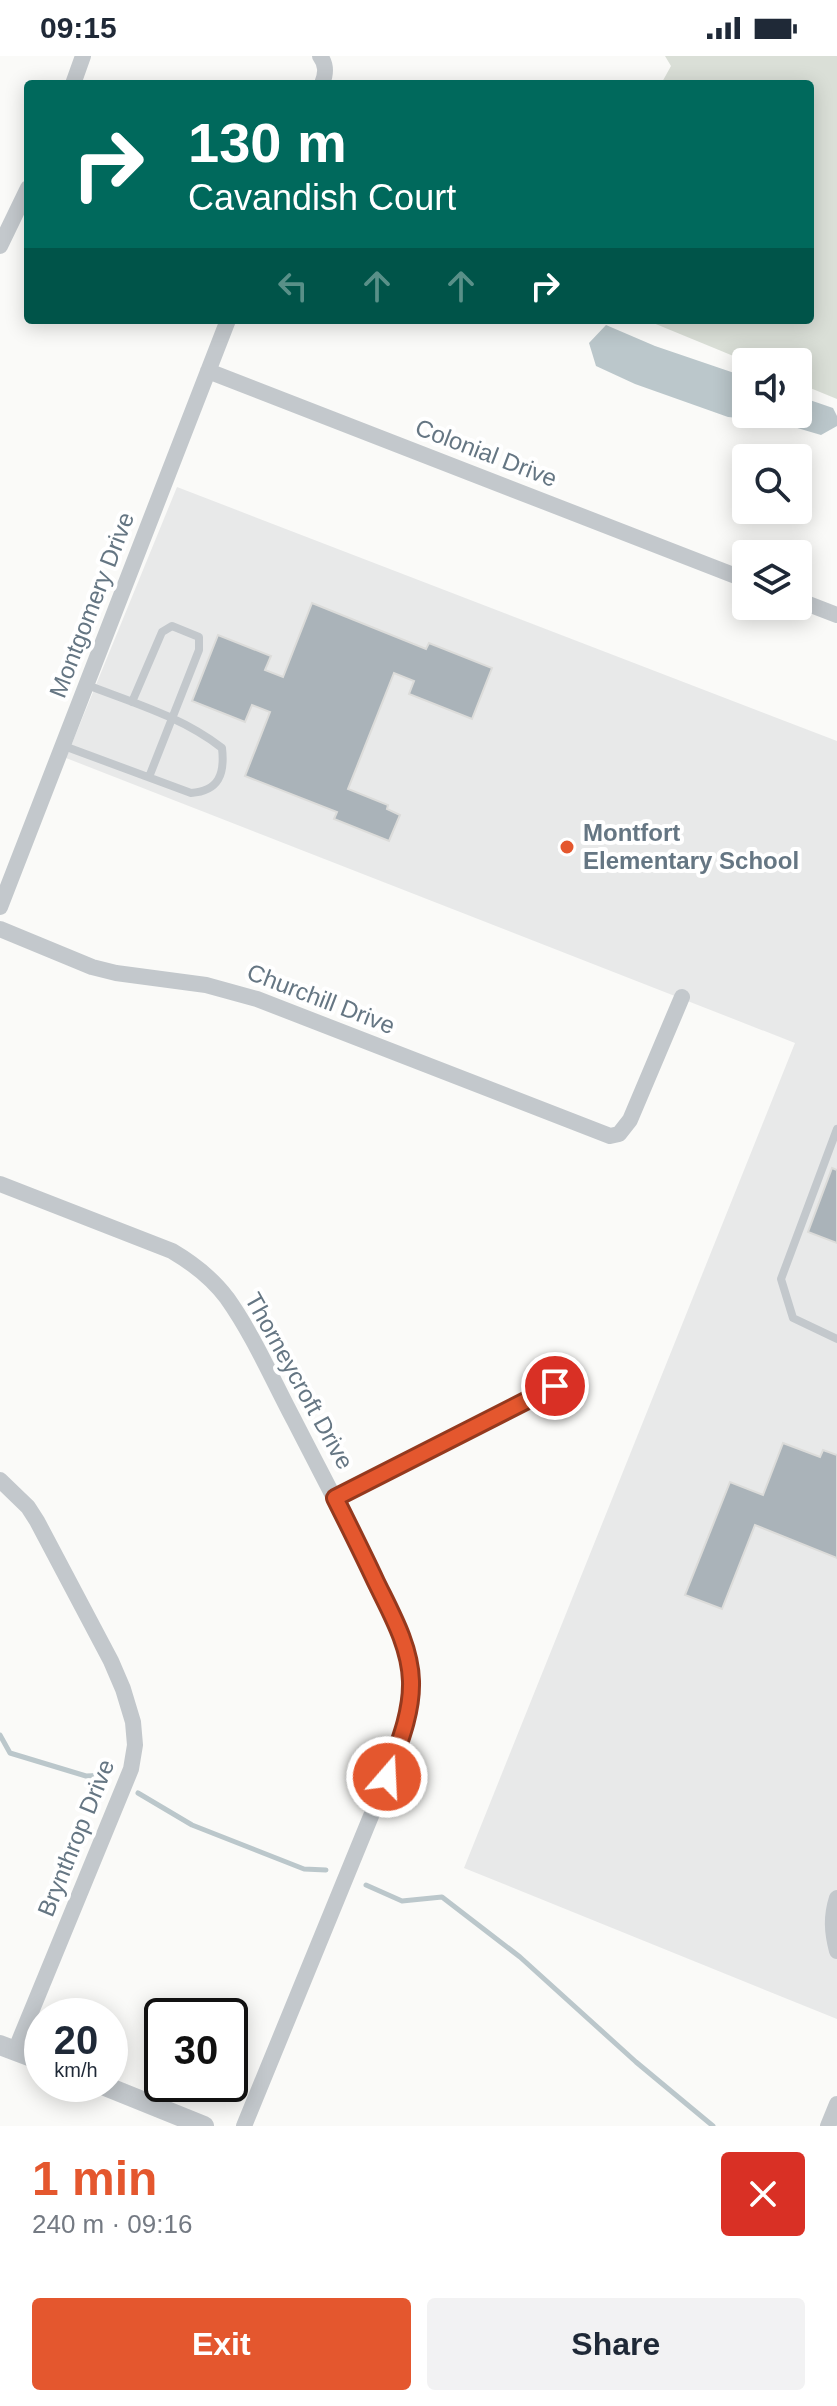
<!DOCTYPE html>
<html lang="en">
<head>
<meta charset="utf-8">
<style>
	body { margin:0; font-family:Helvetica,sans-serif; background:#f2f2f3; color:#1f2937; height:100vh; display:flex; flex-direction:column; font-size:30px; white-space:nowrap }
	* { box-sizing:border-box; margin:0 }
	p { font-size:26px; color:#747a83 }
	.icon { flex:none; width:44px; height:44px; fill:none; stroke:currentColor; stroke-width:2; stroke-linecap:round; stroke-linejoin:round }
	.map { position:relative; height:2070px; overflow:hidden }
	.drawer { display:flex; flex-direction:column; background:#fff; flex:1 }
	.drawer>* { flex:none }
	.banner { position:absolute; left:24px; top:24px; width:790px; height:244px; border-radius:8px; box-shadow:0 4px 20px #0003; background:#00695c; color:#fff; overflow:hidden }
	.fabs { position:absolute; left:732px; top:292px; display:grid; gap:16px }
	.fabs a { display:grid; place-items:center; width:80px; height:80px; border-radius:8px; background:#fff; box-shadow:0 4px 20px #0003; font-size:40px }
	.speed { position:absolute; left:24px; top:1942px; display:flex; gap:16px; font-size:40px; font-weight:700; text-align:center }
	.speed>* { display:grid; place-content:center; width:104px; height:104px; border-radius:50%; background:#fff; box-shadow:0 4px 20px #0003; line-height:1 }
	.speed small { font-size:20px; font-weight:400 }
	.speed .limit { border:4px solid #111; border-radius:12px; background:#fff; color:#111 }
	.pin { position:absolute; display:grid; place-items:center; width:68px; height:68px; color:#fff; margin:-34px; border:4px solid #fff; border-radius:50%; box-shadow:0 2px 8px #0007 }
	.me { position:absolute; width:88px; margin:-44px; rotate:19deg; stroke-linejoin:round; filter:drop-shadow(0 0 6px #0008) }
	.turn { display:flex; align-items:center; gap:28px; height:168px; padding:0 32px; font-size:36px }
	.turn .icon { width:104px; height:104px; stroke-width:2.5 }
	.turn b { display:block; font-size:56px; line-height:68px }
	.lanes { display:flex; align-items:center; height:76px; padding:0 32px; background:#0003; justify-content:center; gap:40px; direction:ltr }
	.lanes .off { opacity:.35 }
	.round { display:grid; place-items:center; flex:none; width:84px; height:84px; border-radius:8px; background:#f2f2f3 }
	.head { display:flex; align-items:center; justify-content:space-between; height:136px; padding:0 32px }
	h1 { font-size:48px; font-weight:700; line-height:60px; color:#e4572e }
	.button { display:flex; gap:16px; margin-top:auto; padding:16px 32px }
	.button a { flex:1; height:92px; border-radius:8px; background:#e4572e; color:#fff; font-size:32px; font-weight:700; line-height:92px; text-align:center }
	.button a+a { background:#f2f2f3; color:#1f2937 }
	.status { display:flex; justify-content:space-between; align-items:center; height:56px; padding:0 40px; background:#fff; direction:ltr }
	.status svg { height:22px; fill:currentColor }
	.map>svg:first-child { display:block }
</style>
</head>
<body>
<div class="status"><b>09:15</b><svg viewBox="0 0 49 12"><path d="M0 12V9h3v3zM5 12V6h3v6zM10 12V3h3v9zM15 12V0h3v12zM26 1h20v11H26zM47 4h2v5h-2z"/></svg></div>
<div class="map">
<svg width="837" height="2070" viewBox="0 0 837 2070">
	<rect width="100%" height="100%" fill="#fafaf8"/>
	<!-- built -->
	<path fill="#e8e9e9" d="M177,431L837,685V1963L464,1812L795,987L66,702Z"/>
	<!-- green -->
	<path fill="#dadfd7" d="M665,0H837V343L798,327V306H748L646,264H810V28H661L671,10Z"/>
	<!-- water -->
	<path fill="#bbc7cb" d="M606,269L655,290L746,321V358H798V340L833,352L837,360V370L821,379L777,366L728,361L635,328L596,310L589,287Z"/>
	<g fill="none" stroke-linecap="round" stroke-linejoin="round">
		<!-- stream -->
		<path stroke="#bbc7cb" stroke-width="5" d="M0,1679L10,1697L86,1720L108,1719
			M138,1737L192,1769L304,1813L326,1814
			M366,1829L402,1845L442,1841L520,1901L636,2006L713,2070"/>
	</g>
	<!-- building -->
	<path fill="#aab3b9" stroke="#dcdcda" stroke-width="2" d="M312,547L426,593L429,587L492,612L472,663L409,638L414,625L394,617L348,733L388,749L387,753L400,759L389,785L334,763L337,756L245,720L270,656L252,649L245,666L192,645L218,579L271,600L265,614L283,621Z
		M832,1112L837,1114V1187L808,1176Z
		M783,1387L820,1401L823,1394L837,1399V1502L755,1469L722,1553L685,1539L730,1426L763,1439Z"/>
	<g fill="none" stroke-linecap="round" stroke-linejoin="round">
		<!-- service -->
		<path stroke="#c3c8cc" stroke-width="8" d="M132,646L162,576L172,570L199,581V594L149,721
			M64,690L191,737C219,735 225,718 222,692C182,661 134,647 87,629
			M837,1073L781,1223L793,1262L837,1283"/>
		<!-- minor -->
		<path stroke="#c3c8cc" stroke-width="16" d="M320,0C327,9 326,18 322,28
			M73,28L83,0
			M0,190L28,132
			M208,315L746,524
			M798,544L837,559
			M0,851L228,264
			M0,873L92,911L116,917L206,929L257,943L610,1080L619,1078L630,1064L682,941
			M0,1128L172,1195C194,1208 212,1222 227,1242C254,1280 273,1325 295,1366C319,1413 344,1460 367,1507C385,1543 407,1580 411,1621C414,1655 398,1690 387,1721L244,2070
			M0,1424L28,1451L37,1465L111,1605L123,1633L133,1666L135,1689L131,1713L15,1995
			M335,1442L555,1330
			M837,1842C831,1861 832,1876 837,1895
			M828,2070L837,2048"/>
		<!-- tertiary -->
		<path stroke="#c3c8cc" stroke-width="20" d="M0,1989L42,2005
			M100,2028L204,2070"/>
	</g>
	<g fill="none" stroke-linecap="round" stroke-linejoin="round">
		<!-- route casing -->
		<g stroke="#94391e" stroke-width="20">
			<path id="route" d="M387,1721C398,1690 412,1658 411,1625C410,1590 391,1557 376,1526C363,1498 349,1470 335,1442L555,1330"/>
		</g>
		<!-- route -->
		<use href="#route" stroke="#e4572e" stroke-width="14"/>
	</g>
	<!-- markers -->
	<circle fill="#e4572e" stroke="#fff" stroke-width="3" cx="567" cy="791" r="8"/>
	<g text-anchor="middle" stroke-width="8" stroke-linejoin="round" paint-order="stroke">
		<!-- street labels -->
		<g font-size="24" fill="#657683" stroke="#fff">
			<text transform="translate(486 397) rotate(21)" y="8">Colonial Drive</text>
			<text transform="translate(92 549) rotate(-69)" y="8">Montgomery Drive</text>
			<text transform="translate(321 943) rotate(21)" y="8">Churchill Drive</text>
			<text transform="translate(299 1325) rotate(61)" y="8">Thorneycroft Drive</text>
			<text transform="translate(76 1782) rotate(-68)" y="8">Brynthrop Drive</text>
		</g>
		<!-- poi labels -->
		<g font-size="24" font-weight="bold" fill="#657683" stroke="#fff" text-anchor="start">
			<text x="583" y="785">Montfort<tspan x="583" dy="28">Elementary School</tspan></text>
		</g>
	</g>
</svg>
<div class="fabs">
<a><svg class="icon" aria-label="sound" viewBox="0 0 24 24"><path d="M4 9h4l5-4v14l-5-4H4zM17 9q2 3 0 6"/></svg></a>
<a><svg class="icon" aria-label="search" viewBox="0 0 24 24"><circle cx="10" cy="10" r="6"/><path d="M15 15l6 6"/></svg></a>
<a><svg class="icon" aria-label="layers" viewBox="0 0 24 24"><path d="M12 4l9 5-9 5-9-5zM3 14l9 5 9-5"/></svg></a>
</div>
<div class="speed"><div>20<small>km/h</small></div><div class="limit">30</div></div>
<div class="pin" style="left:555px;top:1330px;background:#d93025"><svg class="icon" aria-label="arrive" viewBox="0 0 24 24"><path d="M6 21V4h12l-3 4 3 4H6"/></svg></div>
<svg class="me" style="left:387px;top:1721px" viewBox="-20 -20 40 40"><circle r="17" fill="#e4572e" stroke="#fff" stroke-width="3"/><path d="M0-11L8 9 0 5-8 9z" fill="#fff"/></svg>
<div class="banner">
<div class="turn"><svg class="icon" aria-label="right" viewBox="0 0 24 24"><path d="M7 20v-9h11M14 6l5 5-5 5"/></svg><div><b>130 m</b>Cavandish Court</div></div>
<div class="lanes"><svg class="icon off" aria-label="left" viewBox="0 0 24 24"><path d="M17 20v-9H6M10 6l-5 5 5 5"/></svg><svg class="icon off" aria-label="ahead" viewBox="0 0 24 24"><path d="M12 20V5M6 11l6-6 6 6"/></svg><svg class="icon off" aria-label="ahead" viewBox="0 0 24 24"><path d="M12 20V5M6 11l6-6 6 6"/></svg><svg class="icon" aria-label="right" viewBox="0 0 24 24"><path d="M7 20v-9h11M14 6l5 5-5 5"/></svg></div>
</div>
</div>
<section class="drawer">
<div class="head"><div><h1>1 min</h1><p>240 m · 09:16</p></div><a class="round" style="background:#d93025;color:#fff"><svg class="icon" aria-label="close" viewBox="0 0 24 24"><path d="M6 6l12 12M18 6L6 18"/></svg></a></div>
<div class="button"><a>Exit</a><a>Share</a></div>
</section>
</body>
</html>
